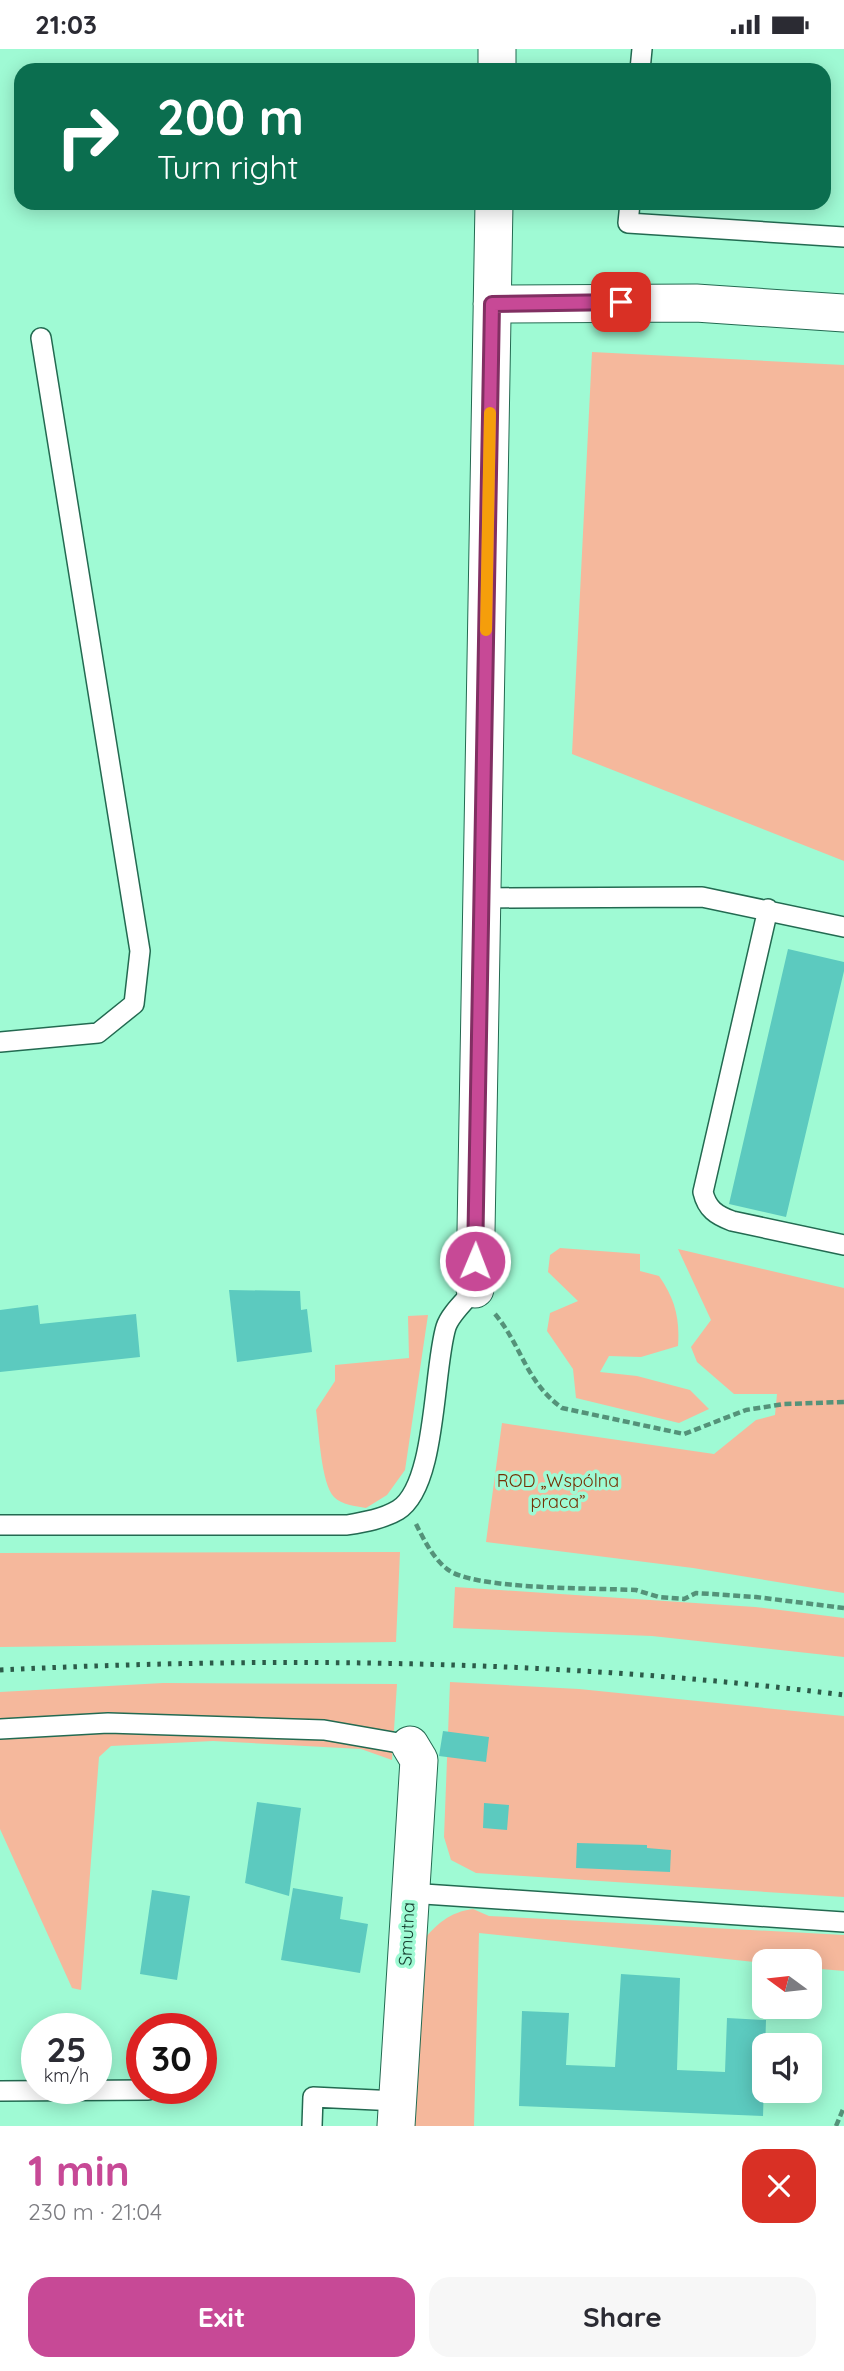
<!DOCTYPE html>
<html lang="en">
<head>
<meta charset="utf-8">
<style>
	body { margin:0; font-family:Quicksand,sans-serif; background:#f7f7f7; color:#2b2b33; height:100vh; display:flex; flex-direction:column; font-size:26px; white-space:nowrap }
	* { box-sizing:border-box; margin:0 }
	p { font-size:23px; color:#7c7c81 }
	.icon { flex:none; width:38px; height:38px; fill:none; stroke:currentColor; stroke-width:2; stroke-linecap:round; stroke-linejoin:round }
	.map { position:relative; height:2077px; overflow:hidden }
	.sheet { display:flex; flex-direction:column; background:#fff; flex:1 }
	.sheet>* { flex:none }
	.top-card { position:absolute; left:14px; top:14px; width:817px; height:147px; border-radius:21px; box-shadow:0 4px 18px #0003; background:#0b6e4f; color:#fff; overflow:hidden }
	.needle { width:46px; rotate:285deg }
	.buttons { position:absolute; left:752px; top:1900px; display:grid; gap:14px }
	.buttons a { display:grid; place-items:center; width:70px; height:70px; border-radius:14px; background:#fff; box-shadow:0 4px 18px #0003; font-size:35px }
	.speed { position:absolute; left:21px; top:1964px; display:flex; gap:14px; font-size:35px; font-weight:700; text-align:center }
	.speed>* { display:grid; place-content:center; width:91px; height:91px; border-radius:50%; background:#fff; box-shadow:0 4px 18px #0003; line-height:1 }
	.speed small { font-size:18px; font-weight:400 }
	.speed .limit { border:10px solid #d22; background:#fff; color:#111 }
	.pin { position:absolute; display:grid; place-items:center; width:60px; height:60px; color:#fff; margin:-30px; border-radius:14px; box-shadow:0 4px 10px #0006 }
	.me { position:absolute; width:77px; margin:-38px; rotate:1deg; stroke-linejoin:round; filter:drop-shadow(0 0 5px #0008) }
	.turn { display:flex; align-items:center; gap:24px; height:147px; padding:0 28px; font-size:32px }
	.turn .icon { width:91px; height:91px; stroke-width:2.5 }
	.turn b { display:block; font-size:49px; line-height:60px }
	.round { display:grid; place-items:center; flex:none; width:74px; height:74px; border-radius:21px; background:#f7f7f7 }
	.overview { display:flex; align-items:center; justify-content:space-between; height:119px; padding:0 28px }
	h1 { font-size:42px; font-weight:700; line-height:52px; color:#c74996 }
	.primary-button { display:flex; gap:14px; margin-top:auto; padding:14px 28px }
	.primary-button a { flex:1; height:80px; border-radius:21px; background:#c74996; color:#fff; font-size:28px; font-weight:700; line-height:80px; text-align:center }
	.primary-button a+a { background:#f7f7f7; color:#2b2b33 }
	.status { display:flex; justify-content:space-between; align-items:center; height:49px; padding:0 35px; background:#fff; direction:ltr }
	.status svg { height:19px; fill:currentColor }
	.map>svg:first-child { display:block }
</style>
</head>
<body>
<div class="status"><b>21:03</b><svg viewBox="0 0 49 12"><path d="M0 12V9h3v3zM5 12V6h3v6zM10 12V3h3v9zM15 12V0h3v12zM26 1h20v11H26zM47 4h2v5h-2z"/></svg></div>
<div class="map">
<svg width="844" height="2077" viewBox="0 0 844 2077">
	<rect width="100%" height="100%" fill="#9ffad4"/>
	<!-- green -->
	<path fill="#f5b89c" d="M592,303L844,316V812L572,705Z
		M560,1199L640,1205V1222L659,1227C675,1250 680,1269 678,1297L641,1308L609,1307L600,1323L637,1327L690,1341L709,1360L679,1374L576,1349L573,1320L547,1282L550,1264L578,1252L548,1223L550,1206Z
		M678,1200L844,1239V1544L693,1519L486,1493L502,1374L714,1405L756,1371L775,1366L777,1345H734L697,1313L691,1298L711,1271Z
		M428,1266L405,1421L387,1446L366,1459C355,1457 342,1456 334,1448C321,1435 319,1381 316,1361L335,1332V1316L409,1309L408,1267Z
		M400,1503L396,1593L0,1598V1504Z
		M455,1538L755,1558L844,1569V1608L652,1587L453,1579Z
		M450,1633L579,1640L844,1667V1848L476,1824L451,1811L444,1788Z
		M163,1634L397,1635L392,1711L361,1700L213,1692L111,1697L99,1708L81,1941L72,1939L0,1780V1643Z
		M473,1860L489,1867L844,1886V1922L810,1919V1913L765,1914L479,1884L474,2077H415L422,1893C436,1875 450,1863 473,1860Z"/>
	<!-- building -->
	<path fill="#5ccabf" d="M788,900L844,913V922L786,1168L729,1155Z
		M229,1241L300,1242L301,1261L307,1260L312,1303L237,1313Z
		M38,1256L40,1275L136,1265L140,1308L0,1323V1261Z
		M443,1682L489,1688L486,1713L439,1707Z
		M257,1753L301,1759L289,1847L245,1834Z
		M484,1754L509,1756L507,1781L483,1779Z
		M577,1794L647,1796V1799L671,1801L670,1823L576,1819Z
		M293,1839L343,1848L340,1870L368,1875L360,1924L281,1911Z
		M152,1841L190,1847L177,1931L140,1925Z
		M621,1925L680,1929L677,2021L725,2023L727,1969L766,1971L763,2067L519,2057L522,1962L569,1964L566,2016L615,2018Z"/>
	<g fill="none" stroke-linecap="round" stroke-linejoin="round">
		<!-- service casing -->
		<g stroke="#236a51" stroke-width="22">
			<path id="service" d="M640,21L642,0
				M630,154L628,174L844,188
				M481,849L702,848L844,878
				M768,860L703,1143C707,1160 716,1166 732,1172L844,1196
				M0,993L98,984L134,955L140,902L41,289
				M0,1476H347C365,1473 383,1470 398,1461C437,1437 433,1320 446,1278C450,1265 466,1251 475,1240
				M0,1680L108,1674L324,1681L410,1696
				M409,1844L844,1873
				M0,2042L148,2041
				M312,2077L313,2048L397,2052"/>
		</g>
		<!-- minor casing -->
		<g stroke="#236a51" stroke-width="39">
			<path id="minor" d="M497,21V0
				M492,255L696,254L844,264
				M475,1240L494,154
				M396,2077L419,1711L410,1696"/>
		</g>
		<!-- path -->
		<path stroke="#549279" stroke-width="4.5" stroke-dasharray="7 3.5" stroke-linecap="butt" d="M495,1265C522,1297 525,1332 562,1359L684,1385L746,1361L784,1355L844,1353
			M416,1475C424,1491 433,1509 447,1520C472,1541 598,1539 636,1541L659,1548L684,1550L696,1544L756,1548L844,1559
			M836,2077L844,2058"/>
		<!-- service -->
		<use href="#service" stroke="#fff" stroke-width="19"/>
		<!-- minor -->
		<use href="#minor" stroke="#fff" stroke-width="37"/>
		<!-- rail -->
		<path stroke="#2c5b49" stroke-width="5" stroke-dasharray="3.5 7" stroke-linecap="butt" d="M0,1621C281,1607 565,1611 844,1646"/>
	</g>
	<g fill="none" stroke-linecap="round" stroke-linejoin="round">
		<!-- route casing -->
		<g stroke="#812f62" stroke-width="18">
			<path id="route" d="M475,1212L492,255L621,253"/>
		</g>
		<!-- route -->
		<use href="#route" stroke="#c74996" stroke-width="12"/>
		<!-- slow -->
		<path stroke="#f59e0b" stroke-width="12" d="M486,581L490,364"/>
	</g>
	<g text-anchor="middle" stroke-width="7" stroke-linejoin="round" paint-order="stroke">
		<!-- park labels -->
		<g font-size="18" fill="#742f04" stroke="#9ffad4">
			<text x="558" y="1438">ROD „Wspólna<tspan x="558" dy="21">praca”</tspan></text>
		</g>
		<!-- street labels -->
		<g font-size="18" fill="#153c2d" stroke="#9ffad4">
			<text transform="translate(407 1885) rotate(-87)" y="6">Smutna</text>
		</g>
	</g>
</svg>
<div class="buttons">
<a><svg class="needle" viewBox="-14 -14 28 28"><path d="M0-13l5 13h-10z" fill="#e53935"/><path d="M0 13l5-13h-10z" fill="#7c7c81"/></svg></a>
<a><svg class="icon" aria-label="sound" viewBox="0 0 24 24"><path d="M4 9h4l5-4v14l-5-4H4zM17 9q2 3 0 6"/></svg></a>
</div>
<div class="speed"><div>25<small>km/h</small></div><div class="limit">30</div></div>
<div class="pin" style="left:621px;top:253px;background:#d93025"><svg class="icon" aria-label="arrive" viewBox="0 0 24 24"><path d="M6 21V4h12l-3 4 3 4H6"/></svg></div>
<svg class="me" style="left:475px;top:1212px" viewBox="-20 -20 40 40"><circle r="17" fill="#c74996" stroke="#fff" stroke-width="3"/><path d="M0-11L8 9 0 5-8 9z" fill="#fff"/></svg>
<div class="top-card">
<div class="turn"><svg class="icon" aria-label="right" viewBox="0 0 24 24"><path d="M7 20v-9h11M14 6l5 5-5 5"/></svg><div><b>200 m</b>Turn right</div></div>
</div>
</div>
<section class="sheet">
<div class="overview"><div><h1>1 min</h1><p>230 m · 21:04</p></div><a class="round" style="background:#d93025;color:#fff"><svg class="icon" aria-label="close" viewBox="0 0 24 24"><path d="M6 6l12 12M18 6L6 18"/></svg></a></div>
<div class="primary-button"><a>Exit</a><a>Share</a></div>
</section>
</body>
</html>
